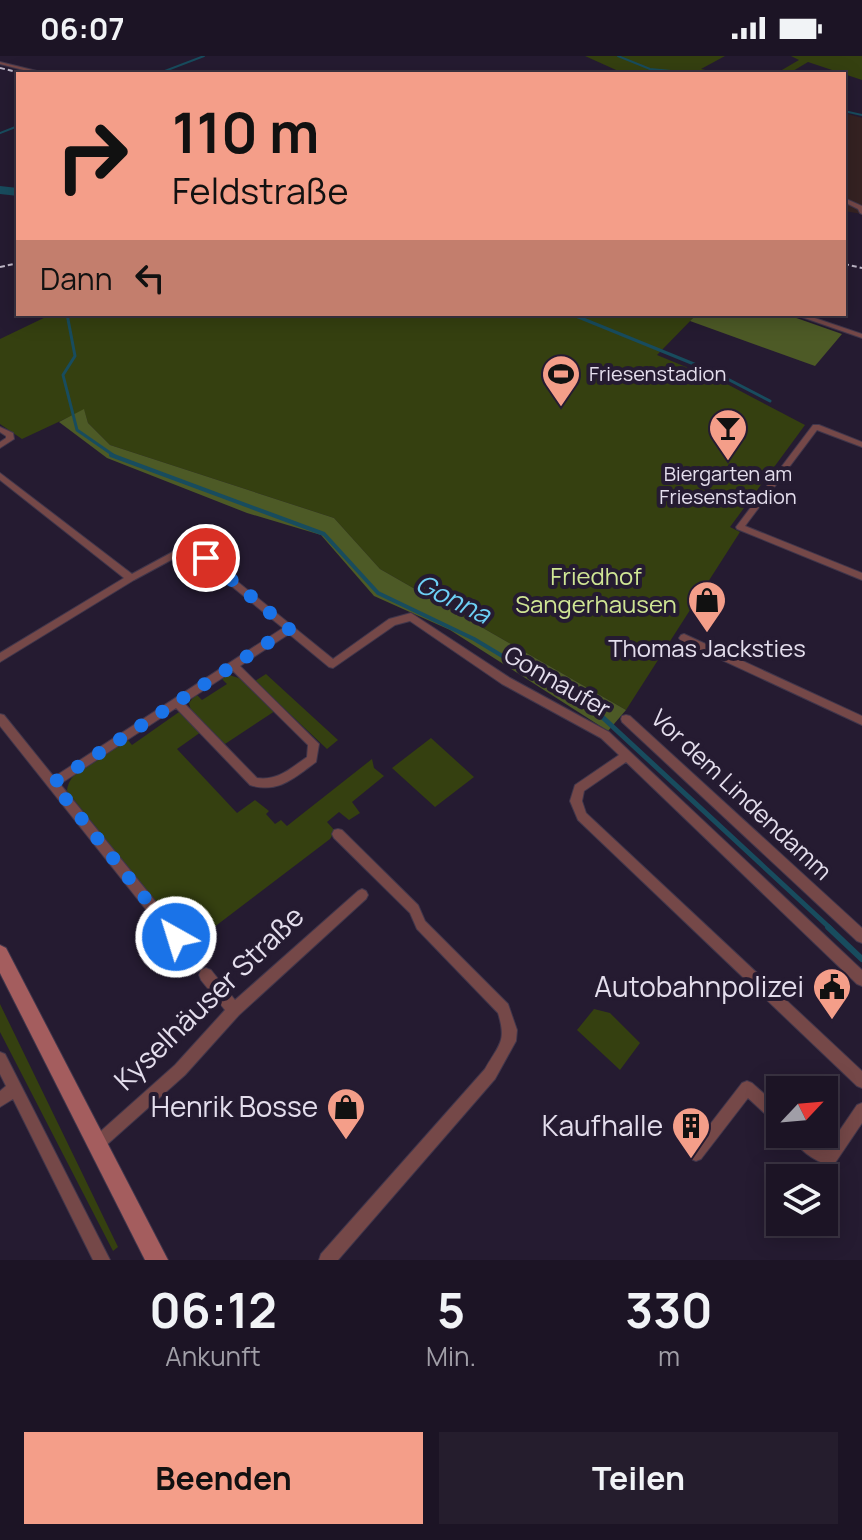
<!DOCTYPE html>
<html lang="de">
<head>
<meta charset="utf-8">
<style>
	body { margin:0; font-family:Manrope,sans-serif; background:#251d2d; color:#f1f3f6; height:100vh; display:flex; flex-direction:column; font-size:30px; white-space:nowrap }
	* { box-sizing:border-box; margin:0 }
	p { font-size:26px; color:#a09ea7 }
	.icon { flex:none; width:44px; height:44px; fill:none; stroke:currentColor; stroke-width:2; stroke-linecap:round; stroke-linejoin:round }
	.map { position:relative; height:1204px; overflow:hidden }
	.sheet { display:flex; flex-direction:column; background:#1c1425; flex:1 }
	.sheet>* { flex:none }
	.hud { position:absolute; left:16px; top:16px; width:830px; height:244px; border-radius:0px; box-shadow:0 4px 20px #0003,0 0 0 2px #3a3342; background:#f49e89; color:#111; overflow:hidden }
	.needle { width:52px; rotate:64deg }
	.buttons { position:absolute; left:766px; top:1020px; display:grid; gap:16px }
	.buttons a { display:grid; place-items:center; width:72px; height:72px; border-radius:0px; background:#1c1425; box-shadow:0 4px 20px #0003,0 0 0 2px #3a3342; font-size:40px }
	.pin { position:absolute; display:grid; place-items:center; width:68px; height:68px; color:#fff; margin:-34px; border:4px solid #fff; border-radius:50%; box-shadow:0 2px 8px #0007 }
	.me { position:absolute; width:88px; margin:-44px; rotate:321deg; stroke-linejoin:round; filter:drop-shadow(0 0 6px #0008) }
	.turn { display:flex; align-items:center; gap:28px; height:168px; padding:0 24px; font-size:36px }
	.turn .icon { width:104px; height:104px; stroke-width:2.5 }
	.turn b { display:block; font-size:56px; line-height:68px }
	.then { display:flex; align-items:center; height:76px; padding:0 24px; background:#0003; gap:16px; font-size:30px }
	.eta { display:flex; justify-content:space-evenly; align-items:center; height:136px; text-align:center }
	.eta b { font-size:48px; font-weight:700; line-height:56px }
	.cta { display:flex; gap:16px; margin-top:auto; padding:16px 24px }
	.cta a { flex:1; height:92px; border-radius:0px; background:#f49e89; color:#111; font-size:32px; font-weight:700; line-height:92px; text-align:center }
	.cta a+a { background:#251d2d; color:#f1f3f6 }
	.status { display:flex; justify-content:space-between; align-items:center; height:56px; padding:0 40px; background:#1c1425; direction:ltr }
	.status svg { height:22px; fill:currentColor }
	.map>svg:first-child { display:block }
</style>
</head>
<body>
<div class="status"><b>06:07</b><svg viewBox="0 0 49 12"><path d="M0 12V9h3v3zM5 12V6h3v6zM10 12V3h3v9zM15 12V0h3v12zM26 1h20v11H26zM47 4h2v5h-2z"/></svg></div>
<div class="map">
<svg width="862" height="1204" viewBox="0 0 862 1204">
	<rect width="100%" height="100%" fill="#251b31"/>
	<!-- commercial -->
	<path fill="#352222" d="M844,57L862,62V158L844,155Z"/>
	<!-- green -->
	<path fill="#354010" d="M585,0H725L701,13L724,18L696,15L698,18H625Z
		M791,0H862V24L808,6L788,18H775L799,4Z
		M52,258H697L657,299L725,327L805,369L730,471L740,476L626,654L380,513L334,462L110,389L88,367L84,354L22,383L0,368V283Z
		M266,618L338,684L327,693L255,625Z
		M229,619L242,623L275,655L225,688L191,655L189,647L196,638L202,644L227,628L221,622Z
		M179,656L201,676L177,693L237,757L255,744L269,755L266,758L275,768L281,764L287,770L372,703L374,712L384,720L352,746L360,757L349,764L339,756L327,766L335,775L330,783L209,875L197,860L177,862L164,856L67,735C68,712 109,695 127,683L132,689Z
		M431,682L474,721L435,751L392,712Z
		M0,948L118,1191L113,1195L0,976Z
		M594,953L610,957L640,987L620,1014L577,974Z"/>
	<!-- forest -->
	<path fill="#4d5a26" d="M697,258H785L842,278L815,310L690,265Z
		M84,353L88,367L110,389L334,462L380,513L626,654L608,675L450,574L374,540L321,479L247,457L107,402L59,366Z"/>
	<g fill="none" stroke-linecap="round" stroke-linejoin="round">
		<!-- stream-far4 -->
		<path stroke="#184c5e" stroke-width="2" d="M618,0L650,13L703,18
			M157,18L204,0
			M844,55L862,59
			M0,77L18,70"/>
		<!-- stream-far3 -->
		<path stroke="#184c5e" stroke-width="3" d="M67,258L75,300L63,319L77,374L116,401
			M571,258L716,317L770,345"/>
		<!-- stream-far2 -->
		<path stroke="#184c5e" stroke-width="4" d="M111,399L324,478L378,537L474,583L519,610"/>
		<!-- stream-far1 -->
		<path stroke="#184c5e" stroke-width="5" d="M516,608L599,658L831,873"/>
		<!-- stream -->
		<path stroke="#184c5e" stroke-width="6" d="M828,871L862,903"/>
		<!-- river -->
		<path fill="#184c5e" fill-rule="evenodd" d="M0,130L18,132V140L0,138Z"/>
		<!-- minor casing -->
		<g stroke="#40364b" stroke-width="2">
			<path id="minor" d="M0,6L45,17L46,18H39L0,8Z
				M844,142L862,150V158L860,157L858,153L844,146Z
				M793,258H803L862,278V282Z
				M813,369H819L862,386V391L817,374L745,470L862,517V524L737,473L736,471Z
				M0,371L13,377L14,383L0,392V386L6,382V380L0,376Z
				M0,417L132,518L180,492L197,493L333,603L389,563L411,557L414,559L510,622L609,676L862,914V930L857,928L626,706L584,735L582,745L586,757L862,1015V1032L857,1030L578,764L570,745L575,729L619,699L601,682L502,628L410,565L395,569L333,612L329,611L289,578L240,610L319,688L316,706C294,722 278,738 250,729L176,652L60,728L181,877L182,881L181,885L176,887L171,885L0,670V658L4,659L54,721L283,572L192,498L184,497L134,524L0,606V597L124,522L0,424ZM233,615L308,689L307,701C291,712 278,725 257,722L184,647Z
				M684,578L862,660V669L681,585L679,582L681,579Z
				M626,659L630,660L862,872V887L857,885L622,666L621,663L622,660Z
				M338,773L342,774L418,849L425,865L508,948L517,974L516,985L495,1023L338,1204H319L321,1198L485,1013C499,988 507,986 498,957L417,873L410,857L334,782L332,778L334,774Z
				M362,833L366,835L368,839L366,843L239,959L185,1019L102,1093L97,1095L92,1093L90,1088L92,1083L175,1009L225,954L201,924L199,919L201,914L206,912L211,914L235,944L358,835Z
				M0,996L5,998L110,1204H93L13,1043L0,1051V1035L6,1030L0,1018Z
				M747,1025L752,1027L780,1052V1069L775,1067L748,1042L701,1103L696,1105L691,1103L689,1098L691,1093L742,1027Z
				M862,1047V1067L835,1107L830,1110C813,1104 798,1094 790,1078H808L823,1092L827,1093L857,1049Z"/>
		</g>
		<!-- secondary casing -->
		<g stroke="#40364b" stroke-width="2">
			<path id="secondary" d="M0,889L6,892L168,1204H145L0,917Z"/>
		</g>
		<!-- minor -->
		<use href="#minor" fill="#754848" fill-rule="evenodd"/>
		<!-- secondary -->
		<use href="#secondary" fill="#a45d5e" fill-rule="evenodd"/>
		<!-- rail -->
		<path stroke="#bfb8c8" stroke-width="2" stroke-dasharray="5 3" stroke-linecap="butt" d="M0,12L26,18
			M844,208L862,212
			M0,211L18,207"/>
	</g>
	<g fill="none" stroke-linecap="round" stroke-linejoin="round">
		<!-- route -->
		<path stroke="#1a73e8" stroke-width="14" stroke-dasharray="0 25.2" d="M176,881L53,727L289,573L206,502"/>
	</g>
	<!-- icons -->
	<defs>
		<g id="stadium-pin" transform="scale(2)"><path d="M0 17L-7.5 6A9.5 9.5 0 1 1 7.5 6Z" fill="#f49e89" stroke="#251b31"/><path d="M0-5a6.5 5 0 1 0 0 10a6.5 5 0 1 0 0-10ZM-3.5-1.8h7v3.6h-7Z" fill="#111"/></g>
		<g id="bar-pin" transform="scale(2)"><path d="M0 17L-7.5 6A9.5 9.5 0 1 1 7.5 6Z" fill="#f49e89" stroke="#251b31"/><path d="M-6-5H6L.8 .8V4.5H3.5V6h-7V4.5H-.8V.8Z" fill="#111"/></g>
		<g id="shop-pin" transform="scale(2)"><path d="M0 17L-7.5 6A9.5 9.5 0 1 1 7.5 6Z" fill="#f49e89" stroke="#251b31"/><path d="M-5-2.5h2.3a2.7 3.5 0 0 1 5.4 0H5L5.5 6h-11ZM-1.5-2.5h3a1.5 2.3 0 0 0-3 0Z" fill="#111"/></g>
		<g id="civic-pin" transform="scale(2)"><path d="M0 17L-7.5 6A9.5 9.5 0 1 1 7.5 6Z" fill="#f49e89" stroke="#251b31"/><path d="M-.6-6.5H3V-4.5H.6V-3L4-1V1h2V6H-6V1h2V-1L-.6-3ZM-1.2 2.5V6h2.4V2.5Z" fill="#111"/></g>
		<g id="building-pin" transform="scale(2)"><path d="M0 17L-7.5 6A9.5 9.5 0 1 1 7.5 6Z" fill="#f49e89" stroke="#251b31"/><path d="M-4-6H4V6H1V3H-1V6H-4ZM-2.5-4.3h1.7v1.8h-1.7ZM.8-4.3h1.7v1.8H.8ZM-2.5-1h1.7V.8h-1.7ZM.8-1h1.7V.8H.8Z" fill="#111"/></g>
	</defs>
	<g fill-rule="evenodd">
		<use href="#stadium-pin" x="561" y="318"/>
		<use href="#bar-pin" x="728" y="372"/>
		<use href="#shop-pin" x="707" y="544"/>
		<use href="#civic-pin" x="832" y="931"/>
		<use href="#shop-pin" x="346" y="1051"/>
		<use href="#building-pin" x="691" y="1070"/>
	</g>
	<g text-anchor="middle" stroke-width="8" stroke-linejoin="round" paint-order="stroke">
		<!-- far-poi labels -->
		<g font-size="20" fill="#e4deed" stroke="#251b31" text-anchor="start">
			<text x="589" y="325">Friesenstadion</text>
			<text x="728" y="425" text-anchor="middle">Biergarten am<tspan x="728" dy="23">Friesenstadion</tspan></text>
		</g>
		<!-- park labels -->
		<g font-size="24" fill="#d0e695" stroke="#251b31">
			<text x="596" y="529">Friedhof<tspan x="596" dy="28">Sangerhausen</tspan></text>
		</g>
		<!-- poi labels -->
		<g font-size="24" fill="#e4deed" stroke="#251b31">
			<text x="707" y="601">Thomas Jacksties</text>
		</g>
		<!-- street labels -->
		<g font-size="24" fill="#e4deed" stroke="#251b31">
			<text transform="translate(557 626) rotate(30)" y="8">Gonnaufer</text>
			<text transform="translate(741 739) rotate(43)" y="8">Vor dem Lindendamm</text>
		</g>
		<!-- water labels -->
		<g font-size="26" font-style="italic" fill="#6dd0f5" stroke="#251b31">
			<text transform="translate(453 543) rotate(26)" y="9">Gonna</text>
		</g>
		<!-- near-poi labels -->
		<g font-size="28" fill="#e4deed" stroke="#251b31" text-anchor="end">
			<text x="804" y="941">Autobahnpolizei</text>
			<text x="318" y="1061">Henrik Bosse</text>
			<text x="663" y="1080">Kaufhalle</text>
		</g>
		<!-- near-street labels -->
		<g font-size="28" fill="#e4deed" stroke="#251b31">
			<text transform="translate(209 942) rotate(-44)" y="10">Kyselhäuser Straße</text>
		</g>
	</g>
</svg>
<div class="buttons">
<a><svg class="needle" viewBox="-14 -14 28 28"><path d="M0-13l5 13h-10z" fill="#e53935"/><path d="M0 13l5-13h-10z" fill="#a09ea7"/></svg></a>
<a><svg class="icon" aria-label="layers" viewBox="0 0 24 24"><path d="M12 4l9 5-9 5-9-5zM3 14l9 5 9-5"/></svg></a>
</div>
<div class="pin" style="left:206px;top:502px;background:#d93025"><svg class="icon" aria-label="arrive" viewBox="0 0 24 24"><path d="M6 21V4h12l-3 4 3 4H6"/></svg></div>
<svg class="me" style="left:176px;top:881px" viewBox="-20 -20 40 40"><circle r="17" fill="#1a73e8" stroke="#fff" stroke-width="3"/><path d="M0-11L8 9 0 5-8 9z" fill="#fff"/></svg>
<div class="hud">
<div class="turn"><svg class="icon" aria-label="right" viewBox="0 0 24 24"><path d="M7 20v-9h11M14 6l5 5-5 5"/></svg><div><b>110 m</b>Feldstraße</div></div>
<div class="then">Dann<svg class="icon" aria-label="left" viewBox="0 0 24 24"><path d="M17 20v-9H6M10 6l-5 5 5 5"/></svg></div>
</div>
</div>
<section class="sheet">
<div class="eta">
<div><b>06:12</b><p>Ankunft</p></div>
<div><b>5</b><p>Min.</p></div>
<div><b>330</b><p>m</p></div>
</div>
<div class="cta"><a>Beenden</a><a>Teilen</a></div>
</section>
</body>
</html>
